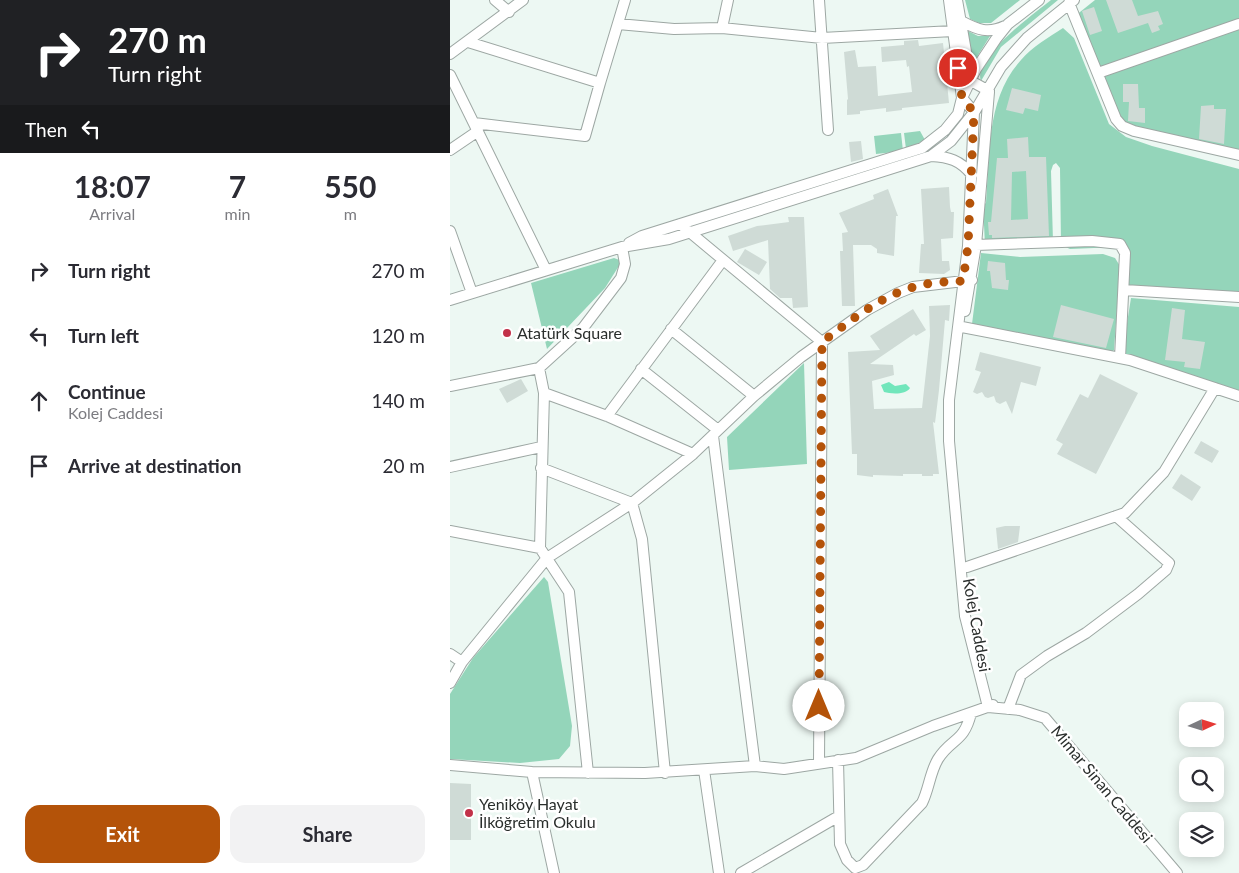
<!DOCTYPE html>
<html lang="en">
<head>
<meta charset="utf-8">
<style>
	body { margin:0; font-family:Lato,sans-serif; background:#f2f2f3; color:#2b2b33; height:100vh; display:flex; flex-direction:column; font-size:19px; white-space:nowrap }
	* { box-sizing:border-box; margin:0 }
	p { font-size:16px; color:#7c7c81 }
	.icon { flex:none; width:28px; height:28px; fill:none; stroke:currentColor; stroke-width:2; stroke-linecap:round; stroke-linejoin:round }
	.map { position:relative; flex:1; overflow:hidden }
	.details { display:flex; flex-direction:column; background:#fff; width:450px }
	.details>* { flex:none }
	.hud { background:#202124; color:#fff; overflow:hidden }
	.needle { width:32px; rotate:86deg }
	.tools { position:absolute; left:729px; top:702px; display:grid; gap:10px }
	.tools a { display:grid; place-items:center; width:45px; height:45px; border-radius:10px; background:#fff; box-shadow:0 2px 12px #0003; font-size:25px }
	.pin { position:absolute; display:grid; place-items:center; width:42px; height:42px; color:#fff; margin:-21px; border:2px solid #fff; border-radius:50%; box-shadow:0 1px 5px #0007 }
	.me { position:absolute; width:55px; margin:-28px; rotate:0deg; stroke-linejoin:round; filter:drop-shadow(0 0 4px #0008) }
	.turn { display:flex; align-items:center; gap:18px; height:105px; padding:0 25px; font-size:22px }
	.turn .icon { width:65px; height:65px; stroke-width:2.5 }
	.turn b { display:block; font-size:35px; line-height:42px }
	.then { display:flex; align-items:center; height:48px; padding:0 25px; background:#0003; gap:10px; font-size:19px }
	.eta { display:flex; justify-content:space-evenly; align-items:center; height:85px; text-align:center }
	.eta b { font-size:30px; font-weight:700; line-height:35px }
	.primary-button { display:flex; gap:10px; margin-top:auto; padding:10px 25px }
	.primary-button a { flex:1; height:58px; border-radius:15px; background:#b45309; color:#fff; font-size:20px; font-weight:700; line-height:58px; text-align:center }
	.primary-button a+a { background:#f2f2f3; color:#2b2b33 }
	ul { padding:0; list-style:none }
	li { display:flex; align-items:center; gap:15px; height:65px; padding:0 25px }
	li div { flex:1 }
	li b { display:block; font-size:19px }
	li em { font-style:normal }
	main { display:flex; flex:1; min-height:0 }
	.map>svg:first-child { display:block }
</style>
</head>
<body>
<main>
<section class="details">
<div class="hud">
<div class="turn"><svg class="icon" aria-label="right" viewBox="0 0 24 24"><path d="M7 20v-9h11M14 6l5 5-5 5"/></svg><div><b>270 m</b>Turn right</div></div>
<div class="then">Then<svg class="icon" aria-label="left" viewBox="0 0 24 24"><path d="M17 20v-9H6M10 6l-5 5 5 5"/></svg></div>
</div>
<div class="eta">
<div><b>18:07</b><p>Arrival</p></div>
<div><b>7</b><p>min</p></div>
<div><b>550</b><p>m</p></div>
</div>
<ul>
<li><svg class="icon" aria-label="right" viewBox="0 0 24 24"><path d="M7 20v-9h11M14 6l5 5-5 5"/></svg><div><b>Turn right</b></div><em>270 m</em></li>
<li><svg class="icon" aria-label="left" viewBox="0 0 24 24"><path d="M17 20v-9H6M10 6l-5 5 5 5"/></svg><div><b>Turn left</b></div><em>120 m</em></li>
<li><svg class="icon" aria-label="ahead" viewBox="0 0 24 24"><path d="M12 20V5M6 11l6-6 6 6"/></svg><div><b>Continue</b><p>Kolej Caddesi</p></div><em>140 m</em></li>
<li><svg class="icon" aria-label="arrive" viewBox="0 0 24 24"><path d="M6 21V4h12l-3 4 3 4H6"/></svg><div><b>Arrive at destination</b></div><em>20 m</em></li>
</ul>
<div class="primary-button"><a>Exit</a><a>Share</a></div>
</section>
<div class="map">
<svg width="789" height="873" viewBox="0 0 789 873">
	<rect width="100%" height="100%" fill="#edf8f3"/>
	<!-- green -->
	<path fill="#94d5ba" d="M515,0H570L541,23H529L520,19Z
		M601,0H608L551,47L531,81C522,58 585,13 601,0Z
		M645,0H789V155L672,126L625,16Z
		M613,28L624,38L659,124L676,137L702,146L789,169V294L678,287L677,255L668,247L620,249L611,245L610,168L606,163L603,165L601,171L603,242L535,245L533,205L536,203C540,155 536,98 571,60C582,47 599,37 613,28Z
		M516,30L528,36H540L522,65Z
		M470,131L475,140L456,149L454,133Z
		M451,133L453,151L426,154L424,136Z
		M531,253L570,257L653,254L665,258L670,266L664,350L660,354L522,324Z
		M164,258L172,261L155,288L97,349L81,283Z
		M681,298L789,307V399L671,361Z
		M354,363L357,464L279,470L277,437Z
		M94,577L98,582L122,726L120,746L109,759L70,763L0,759V694L23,658Z"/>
	<!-- water -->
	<path fill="#71e6bb" d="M439,382L445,386L456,384L460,388C456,395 441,394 434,392L431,385Z"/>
	<!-- building -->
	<path fill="#cfdbd6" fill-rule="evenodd" d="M656,0H682L688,16L708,11L713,24L708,26L710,30L702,33L698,23L668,33Z
		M644,7L652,31L640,35L632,11Z
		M468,40L469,46L493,43L499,103L452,108V110L436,112V108L410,111V114L397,115V100L398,99L394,52L405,50L408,67L426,66L428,96L462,92L459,66L457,67L456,60L432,62L431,47L454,45V41Z
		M673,84H688L689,108H695V123L678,121L679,102H673Z
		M562,88L591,95L588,111L575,108L573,114L556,110Z
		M764,105V109H776L774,144L749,139L751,106Z
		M578,137L579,157H596L599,236L542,238V235H539L538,222H541L547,158H558L557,139ZM576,171L578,219L561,220L562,172Z
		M411,141L413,159L401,162L399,142Z
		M499,187L500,207L501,212H504L503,238L491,239L492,261H499L500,270L494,274L469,273L471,244H474L471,189Z
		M438,189L448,216H446L444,256L427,253V249L421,245H403L405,306H392L390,251H393L392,233L398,232L389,213L424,199L423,195Z
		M338,217H354L358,307L343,308L342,298H330L320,289L318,240L283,251L278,236L307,226L339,222Z
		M295,249L317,262L309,275L287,262Z
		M538,261L555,263L556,280H559L558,290L542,288L540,271H537Z
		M500,305L499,321L495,320L489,390L485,423L483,422L489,474H483V476H472V474H453V476L423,475V477L407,475V454H402L398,352L430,350L420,336L463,309L476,330L466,336L464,334L420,364L443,365L444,375L422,381L424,409L472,408L480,336L479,306Z
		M611,305L664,319L656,348L603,337Z
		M722,308L735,310L732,339L755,342L750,369L734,367L735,362L715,360Z
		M530,352L591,367L586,386L571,382L562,414L556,401L550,404L546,402L544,396L538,398L535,397L532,392L527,394L523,392L531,372L525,370Z
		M650,374L688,393L646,474L607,454L613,444L606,440L630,394L638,398Z
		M71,379L78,391L57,403L49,389Z
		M751,441L769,451L762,463L744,453Z
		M731,474L751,487L742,501L722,488Z
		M555,526H570L568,542L548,549L546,528Z
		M0,783L21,784V840H0Z"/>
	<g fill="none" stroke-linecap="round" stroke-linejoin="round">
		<!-- minor casing -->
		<g stroke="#9da7a3" stroke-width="12">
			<path id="minor" d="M45,0L59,12
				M369,0L378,130
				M499,0L512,98L524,112L518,246L499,400V441L515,616L538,707L570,710L595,718L727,873
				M507,0L521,80
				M619,3L666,119L672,126L684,131L789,155
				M511,21C528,30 538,34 555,26
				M168,24L224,29L272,28L372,38L503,31
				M272,28L278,0
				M18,42L150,83L175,0
				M0,54L73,0
				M648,73L789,24
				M0,75L96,270
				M521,81L539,91
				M24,123L135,136L150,83
				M0,150L28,131
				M481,156C499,157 510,160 522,175
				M230,224L372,342L369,763
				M0,231L22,293
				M179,243L192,236L472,148L495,130L508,114L512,98L526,69L546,39L558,24L589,0
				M526,245L642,241L670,244L675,253L670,358
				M674,290L789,297
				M0,300L172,247L219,239L481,156L501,141L525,111L551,67L577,38L624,0
				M515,311L526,245L539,92
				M512,327L680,360L789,396
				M221,329L304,396
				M89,368L94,393L90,548L119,592L138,773
				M191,369L268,430
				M0,386L89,368L133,328L171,278L175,264L172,247
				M94,393L157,416L243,454
				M157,416L273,260
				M263,436L305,766
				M0,467L91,447
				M91,468L182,503L192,539L215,773
				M0,531L90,548
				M517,567L675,513L714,472L765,388
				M0,654L12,662
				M0,683L12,662L97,558L182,503L243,454L304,396L351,357L417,310L448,293L463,287L522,280
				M558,709L571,675L597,656L636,633L688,594L716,570L719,563L666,516
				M388,760L390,844L397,860L405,868L413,865L472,803C479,789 480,772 488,759C501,738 514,743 521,713
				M0,765L82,772L195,773L305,766L334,769L406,758L483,726L543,705
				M254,770L269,873
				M82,772L104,873
				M291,873L389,816"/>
		</g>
		<!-- minor -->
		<use href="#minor" stroke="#fff" stroke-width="10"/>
	</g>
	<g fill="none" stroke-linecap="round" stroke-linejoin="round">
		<!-- route -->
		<path stroke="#b45309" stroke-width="9" stroke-dasharray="0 16.2" d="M369,706L372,342C399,322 430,296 464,287C479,282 497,282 513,281L518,246L524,112L512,98L508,68"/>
	</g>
	<!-- markers -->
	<g fill="#c23149" stroke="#fff" stroke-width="2">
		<circle cx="57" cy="333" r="5"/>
		<circle cx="19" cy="813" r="5"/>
	</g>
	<g text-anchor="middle" stroke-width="5" stroke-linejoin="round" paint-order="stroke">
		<!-- poi labels -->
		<g font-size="16" fill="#2a2e2c" stroke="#fff" text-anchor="start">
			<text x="67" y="339">Atatürk Square</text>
			<text x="29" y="810">Yeniköy Hayat<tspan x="29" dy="18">İlköğretim Okulu</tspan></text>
		</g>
		<!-- street labels -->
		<g font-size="16" fill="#2a2e2c" stroke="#fff">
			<text transform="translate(527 625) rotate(80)" y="6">Kolej Caddesi</text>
			<text transform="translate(652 784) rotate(50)" y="6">Mimar Sinan Caddesi</text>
		</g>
	</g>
</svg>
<div class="tools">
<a><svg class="needle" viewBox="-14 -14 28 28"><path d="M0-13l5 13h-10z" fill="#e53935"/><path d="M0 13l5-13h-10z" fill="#7c7c81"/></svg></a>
<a><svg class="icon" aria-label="search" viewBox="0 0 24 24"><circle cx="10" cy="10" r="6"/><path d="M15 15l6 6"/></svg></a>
<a><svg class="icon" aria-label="layers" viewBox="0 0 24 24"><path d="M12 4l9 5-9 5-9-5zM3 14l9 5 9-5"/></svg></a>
</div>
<div class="pin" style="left:508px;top:68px;background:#d93025"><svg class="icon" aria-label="arrive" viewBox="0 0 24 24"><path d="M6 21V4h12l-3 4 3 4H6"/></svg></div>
<svg class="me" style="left:369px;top:706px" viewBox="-20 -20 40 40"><circle r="19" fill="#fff"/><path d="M0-13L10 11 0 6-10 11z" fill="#b45309"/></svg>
</div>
</main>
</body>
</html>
